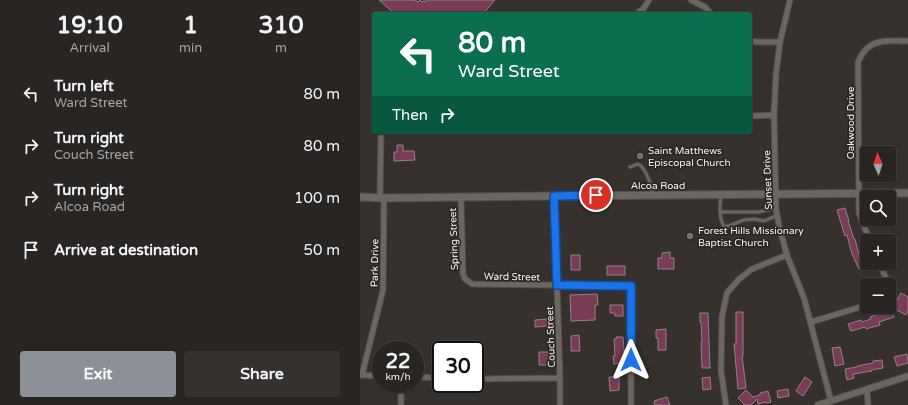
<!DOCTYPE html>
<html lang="en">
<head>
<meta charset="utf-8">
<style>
	body { margin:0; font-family:"Varela Round",sans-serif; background:#34312f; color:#f1f3f6; height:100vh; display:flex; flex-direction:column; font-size:15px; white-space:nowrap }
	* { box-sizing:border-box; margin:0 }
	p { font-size:13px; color:#a5a5a5 }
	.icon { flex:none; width:22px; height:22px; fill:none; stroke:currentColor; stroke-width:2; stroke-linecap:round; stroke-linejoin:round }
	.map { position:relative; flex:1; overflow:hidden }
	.drawer { display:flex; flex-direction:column; background:#282522; width:360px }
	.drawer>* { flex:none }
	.top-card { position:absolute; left:12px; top:12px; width:380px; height:122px; border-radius:4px; box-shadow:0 1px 3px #0004,0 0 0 1px #444240; background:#0b6e4f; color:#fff; overflow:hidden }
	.needle { width:26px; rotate:357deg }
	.controls { position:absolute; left:500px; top:146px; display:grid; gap:8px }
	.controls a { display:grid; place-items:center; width:36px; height:36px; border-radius:4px; background:#282522; box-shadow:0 1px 3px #0004,0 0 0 1px #444240; font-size:20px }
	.speed { position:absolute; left:12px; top:341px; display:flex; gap:8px; font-size:20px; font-weight:700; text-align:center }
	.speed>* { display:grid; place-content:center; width:52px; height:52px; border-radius:50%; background:#282522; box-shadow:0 1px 3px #0004,0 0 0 1px #444240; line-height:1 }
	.speed small { font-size:10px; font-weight:400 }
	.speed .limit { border:2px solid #111; border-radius:6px; background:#fff; color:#111 }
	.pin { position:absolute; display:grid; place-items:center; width:34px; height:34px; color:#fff; margin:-17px; border:2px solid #fff; border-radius:50%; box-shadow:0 1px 4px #0007 }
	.me { position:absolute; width:44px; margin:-22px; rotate:0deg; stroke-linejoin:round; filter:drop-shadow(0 0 3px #0008) }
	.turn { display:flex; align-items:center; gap:14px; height:84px; padding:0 20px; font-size:18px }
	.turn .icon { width:52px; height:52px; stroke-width:2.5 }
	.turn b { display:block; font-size:28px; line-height:34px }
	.then { display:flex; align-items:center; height:38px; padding:0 20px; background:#0003; gap:8px; font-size:15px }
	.eta { display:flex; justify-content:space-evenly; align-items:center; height:68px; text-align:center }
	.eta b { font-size:24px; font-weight:700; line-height:28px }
	.button { display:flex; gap:8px; margin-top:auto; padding:8px 20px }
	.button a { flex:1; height:46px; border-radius:4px; background:#8c9099; color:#fff; font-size:16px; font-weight:700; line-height:46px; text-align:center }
	.button a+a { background:#34312f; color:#f1f3f6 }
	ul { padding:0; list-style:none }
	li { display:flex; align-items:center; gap:12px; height:52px; padding:0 20px }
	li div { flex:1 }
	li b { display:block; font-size:15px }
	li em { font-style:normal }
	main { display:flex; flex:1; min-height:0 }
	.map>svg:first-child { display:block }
</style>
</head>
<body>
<main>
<section class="drawer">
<div class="eta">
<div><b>19:10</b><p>Arrival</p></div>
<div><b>1</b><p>min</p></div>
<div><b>310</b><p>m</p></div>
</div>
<ul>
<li><svg class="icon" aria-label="left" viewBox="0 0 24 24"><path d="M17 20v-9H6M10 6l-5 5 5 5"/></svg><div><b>Turn left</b><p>Ward Street</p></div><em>80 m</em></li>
<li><svg class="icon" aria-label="right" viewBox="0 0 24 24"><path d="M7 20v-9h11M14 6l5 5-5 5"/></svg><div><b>Turn right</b><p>Couch Street</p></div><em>80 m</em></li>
<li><svg class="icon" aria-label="right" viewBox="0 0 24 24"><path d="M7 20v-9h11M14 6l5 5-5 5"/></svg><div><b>Turn right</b><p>Alcoa Road</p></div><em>100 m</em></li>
<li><svg class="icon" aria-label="arrive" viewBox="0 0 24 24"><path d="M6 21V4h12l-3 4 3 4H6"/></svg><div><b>Arrive at destination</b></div><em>50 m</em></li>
</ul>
<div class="button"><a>Exit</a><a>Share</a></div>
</section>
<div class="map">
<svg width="548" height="405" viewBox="0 0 548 405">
	<rect width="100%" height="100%" fill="#36312d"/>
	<!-- building -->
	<path fill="#7a3b56" stroke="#8c8587" d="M19,0H55L58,2L60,0L62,2L63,1L65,2L66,0H135L123,14H35Z
		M37,145H43V151H54L55,160L34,161V152H37Z
		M485,208L489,221H488L494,239H495L499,255H500L506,266L499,269L492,254L487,235L485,236L477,210Z
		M310,252V258H314V269H298V258H302V253Z
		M211,255H220V270H211Z
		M247,266H265V275H247Z
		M541,293L548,297V311L546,315L533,308Z
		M237,294L238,305H235V320L211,321L210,295Z
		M250,305H263V316H255V313H250Z
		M532,309L534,317L519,322L520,325L506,329L505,327L491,331L488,324L501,320L502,322L511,319L510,317Z
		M376,312H383V356H382L386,388L378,389L374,344H376Z
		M340,313H348L350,368H342L341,342H342L341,322H340Z
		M187,319V326L175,327V320Z
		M306,329V350H298V338H296V330Z
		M219,335L220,351H211V336Z
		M256,337H263L265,363L254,364L253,356H255L254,339L257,338Z
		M480,347L484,364L475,366L472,348Z
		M179,352H188L189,365H179Z
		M547,354L548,363L537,366L534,357Z
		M522,360L523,368L511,370L512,371L493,374L494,378L487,380L485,369L497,367V366L513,363V361Z
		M249,377H259V390L250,391Z
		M350,377L351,389L343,390L342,378Z
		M445,377L452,382L443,396L436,391Z
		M428,389L429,396L418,398L417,391Z
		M386,390L393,397L400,395V393L408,391L411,402L406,403L405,402L398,404L397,399L391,405H385L378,398Z
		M307,397L310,405H295L294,401Z"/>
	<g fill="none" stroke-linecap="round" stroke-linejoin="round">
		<!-- service casing -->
		<g stroke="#514e4a" stroke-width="4.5">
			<path id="service" d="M270,167L278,164C287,169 291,185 293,195
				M361,195C360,204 358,220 365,227L368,226L384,220L394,219L404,221L416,216
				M361,212H399L416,208"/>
		</g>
		<!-- minor casing -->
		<g stroke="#514e4a" stroke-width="7">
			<path id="minor" d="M331,0L345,7L351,14
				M430,0L420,42L416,74L414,115L416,209L419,226L427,255L444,298L471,401
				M276,14L284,8L289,0
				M390,41L397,42H420
				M390,116L414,115
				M194,196L200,378V405
				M101,197L103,274L105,279L112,284L271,286V405
				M20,198L21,132
				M510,241L499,213L498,62C500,59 501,55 503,53C513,38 532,41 548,41
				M519,263L528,282V285
				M451,322L507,305
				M0,375L21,376
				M2,375L23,290L24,198
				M55,377L81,378
				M115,379L200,378
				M41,384V405
				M507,390L508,405
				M366,405L361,371L362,316L367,293L379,279L392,269L427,255"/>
		</g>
		<!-- tertiary casing -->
		<g stroke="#514e4a" stroke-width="8">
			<path id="tertiary" d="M458,405L548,376"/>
		</g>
		<!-- secondary casing -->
		<g stroke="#514e4a" stroke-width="9">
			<path id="secondary" d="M0,197L24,198L194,196L548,193"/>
		</g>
		<!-- service -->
		<use href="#service" stroke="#6c6661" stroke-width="2.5"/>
		<!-- minor -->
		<use href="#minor" stroke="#6c6661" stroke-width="5"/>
		<!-- tertiary -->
		<use href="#tertiary" stroke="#6c6661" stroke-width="6"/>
		<!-- secondary -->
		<use href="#secondary" stroke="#6c6661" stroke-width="7"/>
	</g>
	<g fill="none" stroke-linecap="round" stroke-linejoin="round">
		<!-- route casing -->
		<g stroke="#114b97" stroke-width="10">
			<path id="route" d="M236,195L194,196L197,285L271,286V360"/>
		</g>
		<!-- route -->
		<use href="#route" stroke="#1a73e8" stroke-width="7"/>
	</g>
	<!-- markers -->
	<g fill="#6b7280" stroke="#2b2723" stroke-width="1.5">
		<circle cx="280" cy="156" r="4"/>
		<circle cx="330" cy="236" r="4"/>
	</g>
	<g text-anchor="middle" stroke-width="3.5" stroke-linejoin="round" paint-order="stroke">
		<!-- street labels -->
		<g font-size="10" fill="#f7f4f2" stroke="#2b2723">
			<text transform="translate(490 123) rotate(-90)" y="4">Oakwood Drive</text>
			<text transform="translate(407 180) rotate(-92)" y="4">Sunset Drive</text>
			<text x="298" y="189">Alcoa Road</text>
			<text transform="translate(93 239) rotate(-92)" y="4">Spring Street</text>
			<text transform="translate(14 263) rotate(-89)" y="4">Park Drive</text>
			<text transform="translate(152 276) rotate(1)" y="4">Ward Street</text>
			<text transform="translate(190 337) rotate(-92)" y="4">Couch Street</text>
		</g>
		<!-- poi labels -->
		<g font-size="10" fill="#f7f4f2" stroke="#2b2723" text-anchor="start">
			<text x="288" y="154">Saint Matthews<tspan x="288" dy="12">Episcopal Church</tspan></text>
			<text x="338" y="234">Forest Hills Missionary<tspan x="338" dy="12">Baptist Church</tspan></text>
		</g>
	</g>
</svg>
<div class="controls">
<a><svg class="needle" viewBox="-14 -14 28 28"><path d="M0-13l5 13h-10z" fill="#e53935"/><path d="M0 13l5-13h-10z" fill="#a5a5a5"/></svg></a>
<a><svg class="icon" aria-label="search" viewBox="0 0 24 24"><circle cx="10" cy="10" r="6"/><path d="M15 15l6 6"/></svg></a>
<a>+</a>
<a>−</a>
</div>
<div class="speed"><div>22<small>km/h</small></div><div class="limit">30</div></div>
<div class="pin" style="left:236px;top:195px;background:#d93025"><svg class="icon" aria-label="arrive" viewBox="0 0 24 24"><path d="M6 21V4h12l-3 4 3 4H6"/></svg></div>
<svg class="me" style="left:271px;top:360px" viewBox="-20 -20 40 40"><path d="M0-17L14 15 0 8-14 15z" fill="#1a73e8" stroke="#fff" stroke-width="4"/></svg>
<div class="top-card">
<div class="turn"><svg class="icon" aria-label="left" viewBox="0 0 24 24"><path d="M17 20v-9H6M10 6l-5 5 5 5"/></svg><div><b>80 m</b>Ward Street</div></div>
<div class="then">Then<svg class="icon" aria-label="right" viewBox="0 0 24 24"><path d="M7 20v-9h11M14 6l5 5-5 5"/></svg></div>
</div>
</div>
</main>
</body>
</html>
